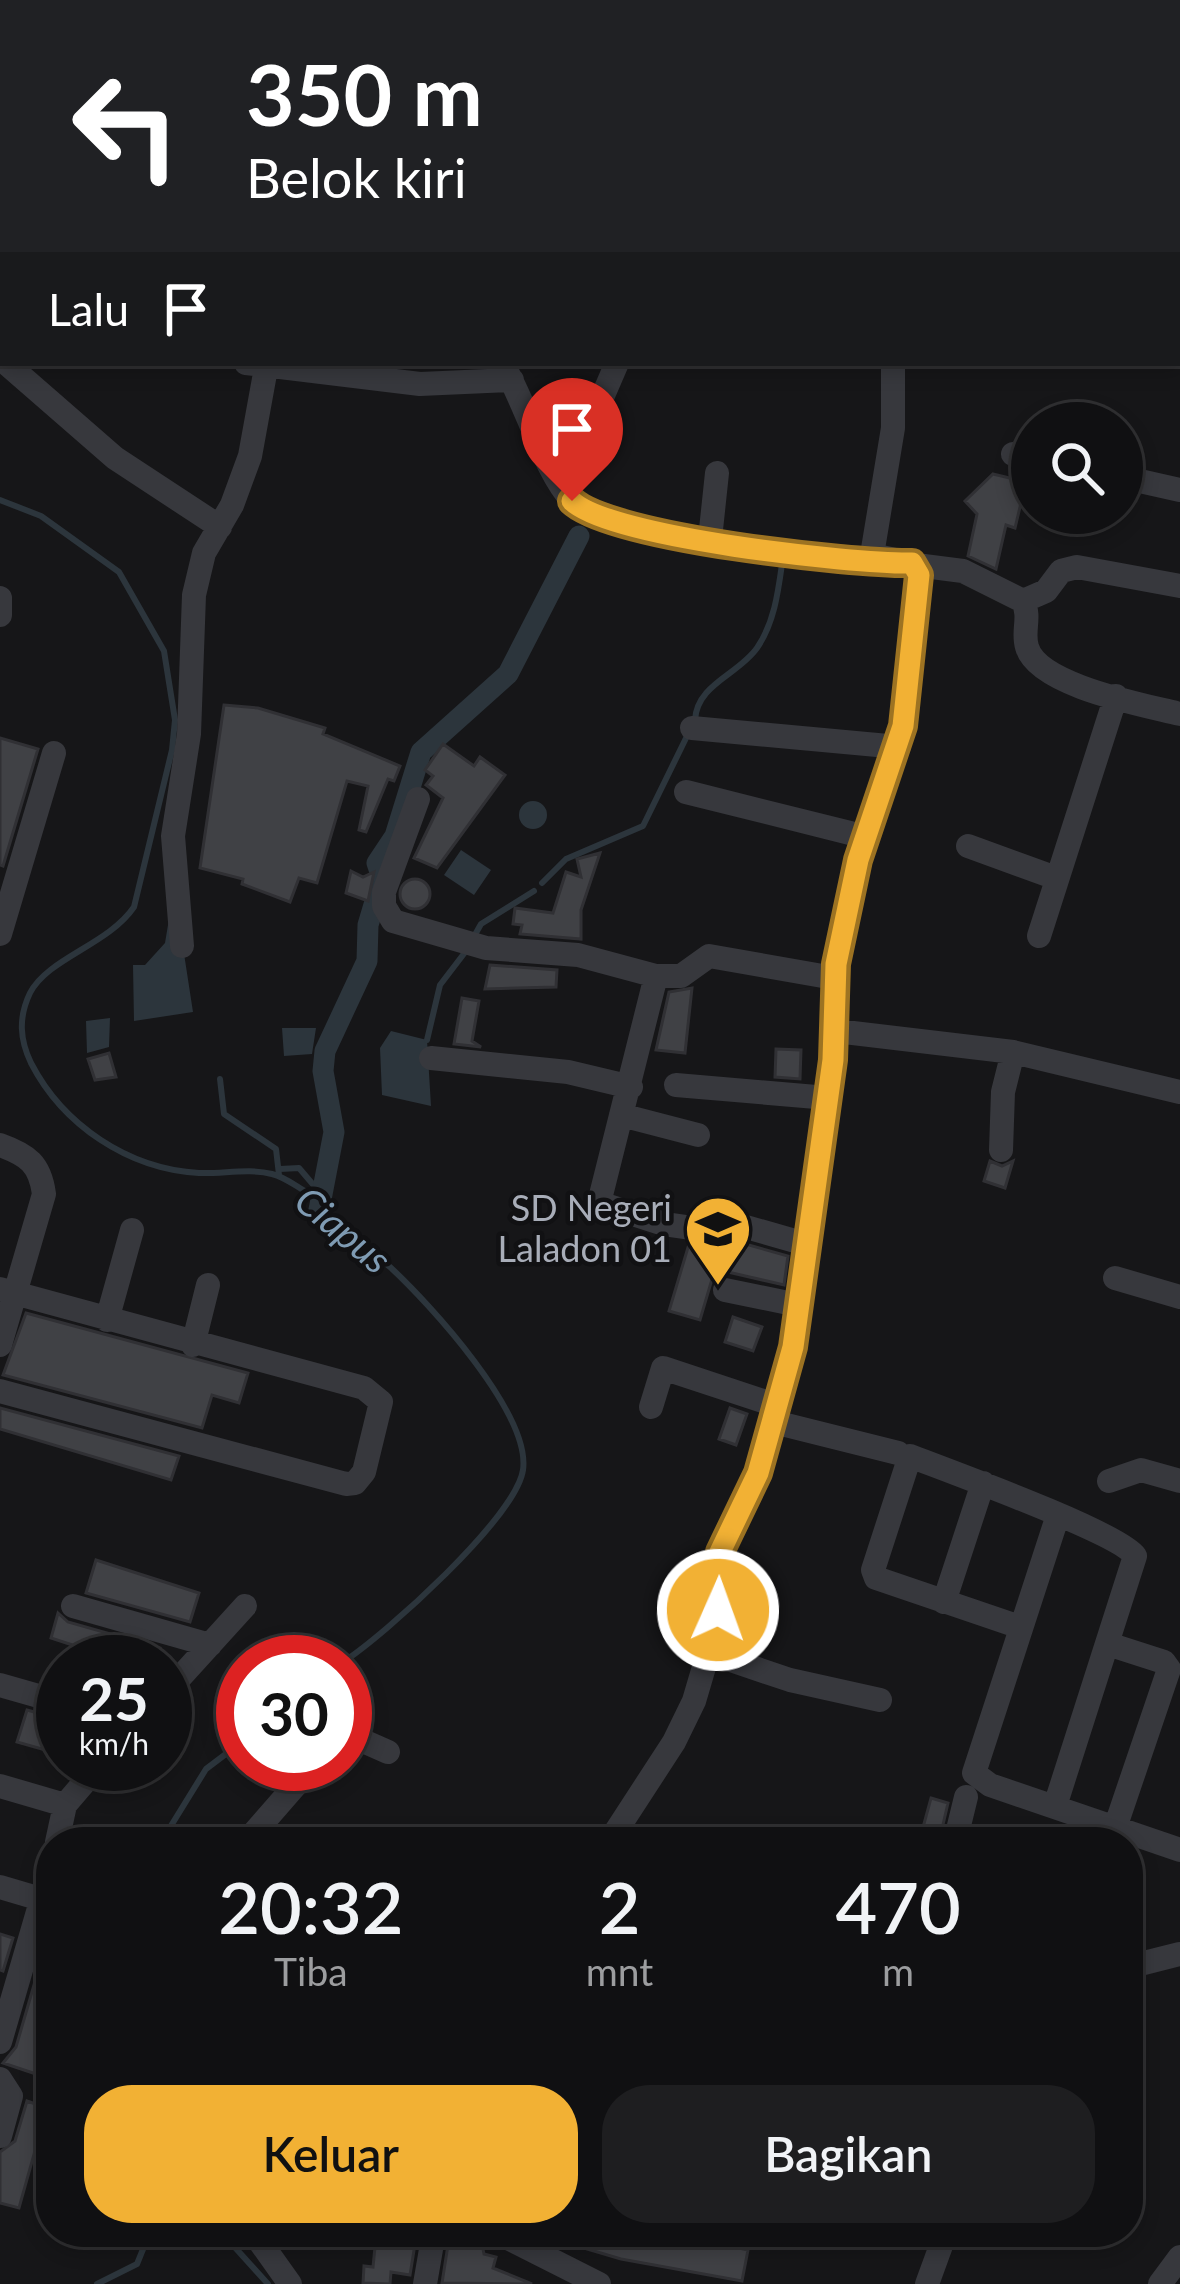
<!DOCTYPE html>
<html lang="id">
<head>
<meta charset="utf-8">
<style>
	body { margin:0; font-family:Lato,sans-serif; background:#1e1e20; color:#f1f3f6; height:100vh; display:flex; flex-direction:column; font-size:45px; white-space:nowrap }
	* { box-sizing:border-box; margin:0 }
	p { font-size:39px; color:#9c9d9f }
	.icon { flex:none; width:66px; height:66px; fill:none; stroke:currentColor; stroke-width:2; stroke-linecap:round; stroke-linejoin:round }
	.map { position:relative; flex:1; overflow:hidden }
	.details { position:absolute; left:36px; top:1827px; width:1107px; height:420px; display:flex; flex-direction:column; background:#101012; border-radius:48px; box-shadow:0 6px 18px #0003,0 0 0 3px #303032 }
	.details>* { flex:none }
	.hud { position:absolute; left:0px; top:0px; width:1182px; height:366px; box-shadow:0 6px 18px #0003,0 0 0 3px #303032; background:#202124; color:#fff; overflow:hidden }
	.controls { position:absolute; left:1011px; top:402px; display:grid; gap:24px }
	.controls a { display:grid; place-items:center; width:132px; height:132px; border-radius:50%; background:#101012; box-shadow:0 6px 18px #0003,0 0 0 3px #303032; font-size:60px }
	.speed { position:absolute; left:36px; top:1635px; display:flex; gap:24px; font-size:60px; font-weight:700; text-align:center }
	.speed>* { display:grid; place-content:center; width:156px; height:156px; border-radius:50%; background:#101012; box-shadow:0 6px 18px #0003,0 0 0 3px #303032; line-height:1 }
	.speed small { font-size:30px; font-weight:400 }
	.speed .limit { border:18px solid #d22; background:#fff; color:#111 }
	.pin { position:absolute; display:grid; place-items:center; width:102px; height:102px; color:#fff; margin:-123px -51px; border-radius:50% 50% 50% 0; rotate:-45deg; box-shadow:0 0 12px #0007 }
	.pin .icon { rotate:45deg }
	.me { position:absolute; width:132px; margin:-66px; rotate:2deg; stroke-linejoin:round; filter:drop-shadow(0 0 9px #0008) }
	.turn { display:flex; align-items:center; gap:42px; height:252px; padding:0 48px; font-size:54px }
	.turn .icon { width:156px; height:156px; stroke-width:2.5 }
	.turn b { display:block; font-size:84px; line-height:102px }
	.then { display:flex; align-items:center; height:114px; padding:0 48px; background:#0003; gap:24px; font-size:45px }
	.eta { display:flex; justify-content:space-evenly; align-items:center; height:204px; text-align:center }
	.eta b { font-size:72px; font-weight:600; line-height:84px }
	.action { display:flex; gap:24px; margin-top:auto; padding:24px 48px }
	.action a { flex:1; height:138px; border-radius:48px; background:#f2b134; color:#111; font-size:48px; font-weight:600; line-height:138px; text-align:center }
	.action a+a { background:#1e1e20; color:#f1f3f6 }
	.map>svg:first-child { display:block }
</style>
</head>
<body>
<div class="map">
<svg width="1180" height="2284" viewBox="0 0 1180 2284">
	<rect width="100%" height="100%" fill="#161618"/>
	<!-- water -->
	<path fill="#2c353c" d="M519 815a14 14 0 1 1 28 0a14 14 0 1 1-28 0Z
		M461,850L491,870L474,895L444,875Z
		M169,919L183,947L193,1012L134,1021L133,965H145L165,943Z
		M110,1018L109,1047L87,1053L86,1021Z
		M282,1028H316L312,1054L284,1056Z
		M391,1031L427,1040L431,1106L382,1095L380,1048Z"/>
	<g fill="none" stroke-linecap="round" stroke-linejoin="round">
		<!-- stream -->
		<path stroke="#2c353c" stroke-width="6" d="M0,500L41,516L119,572L164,651L175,720L172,750L134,907C108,945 48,958 30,993C18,1018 20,1040 31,1063C63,1125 128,1169 199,1173C223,1174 249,1168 272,1174C288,1178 297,1188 312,1195C323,1229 363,1243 390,1267C429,1303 531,1414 523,1470C516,1517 385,1635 343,1662
			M695,720C697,684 738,675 757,648C774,623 778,593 782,564
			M542,883L566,859L643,826L689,732
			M472,940L481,924L534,891
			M427,1040L440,985L466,951
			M220,1079L224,1114L276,1149L279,1175
			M280,1169L299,1168L322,1195
			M161,1842L206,1769L243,1741
			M221,2232L268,2284
			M97,2284L137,2264L150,2232"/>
		<!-- canal -->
		<path stroke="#2c353c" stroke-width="21" d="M318,1215L334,1132L323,1071L325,1051L367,961L368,925L382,878L377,863L395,836L421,752L508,674L579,536"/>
	</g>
	<!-- building -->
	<path fill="#404145" stroke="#303034" stroke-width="3" d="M993,474L1026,482L1015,528L1006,525L996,569L968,556L977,514L965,501Z
		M224,705L258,708L325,728L323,734L400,766L394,781L388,779L366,832L359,830L368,786L347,781L317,883L299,878L290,902L242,884L243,879L200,868Z
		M0,738L38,749L3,866L0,865Z
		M443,744L474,766L480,757L505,775L437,868L414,858L443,798L426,785L433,776L425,770Z
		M600,853L581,910V939L520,934L522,925L513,924L515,908L553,913L566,872L581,877L577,859Z
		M351,871L363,877L374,872L368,901L346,893Z
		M400 894a15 15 0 1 1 30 0a15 15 0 1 1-30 0Z
		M490,965L557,970L556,987L485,989Z
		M692,988L685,1053L656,1050L669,992Z
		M462,998L479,1001L472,1041L481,1047L454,1044Z
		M776,1049L801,1050L800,1079L775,1077Z
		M109,1053L116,1077L95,1080L88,1059Z
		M990,1161L1002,1166L1013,1161L1005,1188L984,1181Z
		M724,1238L788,1256L784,1285L715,1269L700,1320L669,1311L689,1244Z
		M26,1313L248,1373L239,1403L212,1395L202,1428L3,1375Z
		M733,1317L762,1327L753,1351L725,1342Z
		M0,1408L179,1456L171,1480L0,1429Z
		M730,1408L747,1414L736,1445L719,1439Z
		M96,1560L199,1593L190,1622L86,1593Z
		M58,1613L68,1622L160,1648L157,1662H124L51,1638Z
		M27,1710L63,1720V1755L17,1742Z
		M931,1798L948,1803L939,1842H919Z
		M0,1934L13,1938L3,1971L0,1970Z
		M45,1947L51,1949V2023L36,2074L3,2063L16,2047Z
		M27,2101L47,2108L19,2208L0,2203V2152L15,2141Z
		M408,2232H417L410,2275L391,2272L390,2284L363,2283L364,2266L373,2267L376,2237L407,2239Z
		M450,2232L481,2239L484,2254L496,2257L493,2268L532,2284L442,2283Z
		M544,2232H639L673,2241L675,2234L748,2250L742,2281L621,2259L543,2236Z"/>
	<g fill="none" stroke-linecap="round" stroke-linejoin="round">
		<!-- minor -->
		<path stroke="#37383d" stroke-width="24" d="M446,0L454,3
			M750,0L761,3
			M877,0L888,1
			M88,3L89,0
			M368,3L369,0
			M475,3L477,0
			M793,3L794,0
			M0,29L3,30
			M0,212L3,221
			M0,248L3,238
			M6,363L115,458L220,527
			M246,363L420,384L512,380
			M502,363C527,404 543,470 574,503C604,535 822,558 873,558
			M1013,454L1032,458
			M1122,477L1180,490
			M563,488L617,363
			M710,539L717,473
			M916,565L963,571L1023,601C1031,618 1022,631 1027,647C1038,686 1145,705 1180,714
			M0,598V615
			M1023,601L1046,591L1061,571L1077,567L1180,586
			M692,728L899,747
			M686,792L866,837
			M418,799L384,892V906L393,921L486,948L578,955L656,976H681L709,956L834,978
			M968,846L1056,878
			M0,934L54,753
			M1039,936L1116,696
			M182,946L173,836L189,734L194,595L204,553L232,505L250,456L266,368
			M656,976L599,1203L664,1224L692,1228L725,1221L809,1245
			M836,1031L1013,1052L1180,1092
			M431,1058L568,1072L631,1087
			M676,1085L828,1098
			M621,1115L698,1135
			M0,1145C28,1155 40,1164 44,1194L0,1345
			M1001,1150L1003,1092L1013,1052
			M1115,1278L1180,1297
			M0,1289L364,1388L381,1402L364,1472L355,1483L346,1484L0,1391
			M725,1290L798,1305
			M107,1320L132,1230
			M193,1345L208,1285
			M651,1407L663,1368L778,1406
			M774,1422L898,1453
			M1109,1481L1141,1470L1180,1481
			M1057,1518L974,1773L990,1785L1180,1850
			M944,1602L983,1483
			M73,1606L210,1645
			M1020,1627L876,1578L873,1570L910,1456C946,1470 1120,1533 1135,1556L1055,1806
			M1108,1644L1164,1662L1169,1669L1115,1828
			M710,1653L790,1680L880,1700
			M0,1685L63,1703
			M165,1694L245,1606
			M345,1733L388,1752
			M0,1786L65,1805
			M57,1842L65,1805L100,1764
			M246,1842L314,1764
			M609,1842L674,1742L694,1701L717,1623L720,1552L758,1473L788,1369L833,1060L836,964L858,860L903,726L918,571L914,564L872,555L893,428V363
			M955,1842L966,1797
			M0,1887L44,1900
			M1128,1967L1180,1954
			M0,2042L51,1867
			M0,2079L11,2096L0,2136
			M253,2232L290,2284
			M496,2232L599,2284
			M425,2284L434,2232
			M927,2284L946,2232
			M1160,2284L1180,2257"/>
	</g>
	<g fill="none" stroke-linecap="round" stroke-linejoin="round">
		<!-- route casing -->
		<g stroke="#9d7322" stroke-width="30">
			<path id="route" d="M572,501C611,538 853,564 912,563L919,575L903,726L858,860L836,964L833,1060L793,1347L758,1473L720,1552L718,1610"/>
		</g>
		<!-- route -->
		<use href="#route" stroke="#f2b134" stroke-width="21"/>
	</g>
	<!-- icons -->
	<defs>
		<g id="school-pin" transform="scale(3.45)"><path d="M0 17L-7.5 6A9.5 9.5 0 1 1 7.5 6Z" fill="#f2b134" stroke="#111113"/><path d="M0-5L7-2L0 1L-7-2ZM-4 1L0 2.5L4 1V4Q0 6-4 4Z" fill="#111"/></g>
	</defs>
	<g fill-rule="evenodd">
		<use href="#school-pin" x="718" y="1229"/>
	</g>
	<g text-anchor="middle" stroke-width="9" stroke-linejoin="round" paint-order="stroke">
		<!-- poi labels -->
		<g font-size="36" fill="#a8adb8" stroke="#111113" text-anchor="end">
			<text x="672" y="1221">SD Negeri<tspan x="672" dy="41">Laladon 01</tspan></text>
		</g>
		<!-- water labels -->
		<g font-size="39" font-style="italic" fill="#7f9bb3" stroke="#111113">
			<text transform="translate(343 1230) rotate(40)" y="14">Ciapus</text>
		</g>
	</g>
</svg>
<div class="controls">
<a><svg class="icon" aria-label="search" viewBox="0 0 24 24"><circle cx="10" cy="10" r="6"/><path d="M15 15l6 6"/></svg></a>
</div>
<div class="speed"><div>25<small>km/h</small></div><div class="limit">30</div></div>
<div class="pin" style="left:572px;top:501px;background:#d93025"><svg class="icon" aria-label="arrive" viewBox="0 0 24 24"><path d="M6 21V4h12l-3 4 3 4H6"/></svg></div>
<svg class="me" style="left:718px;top:1610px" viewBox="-20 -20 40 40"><circle r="17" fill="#f2b134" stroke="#fff" stroke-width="3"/><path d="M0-11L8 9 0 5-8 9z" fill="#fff"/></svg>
<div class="hud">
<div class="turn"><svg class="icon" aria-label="left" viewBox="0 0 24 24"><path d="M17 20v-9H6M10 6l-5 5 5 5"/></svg><div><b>350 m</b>Belok kiri</div></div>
<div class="then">Lalu<svg class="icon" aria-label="arrive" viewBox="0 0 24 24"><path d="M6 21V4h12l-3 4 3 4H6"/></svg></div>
</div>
<section class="details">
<div class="eta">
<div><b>20:32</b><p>Tiba</p></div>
<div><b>2</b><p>mnt</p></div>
<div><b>470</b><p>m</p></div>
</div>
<div class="action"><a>Keluar</a><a>Bagikan</a></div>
</section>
</div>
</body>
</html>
